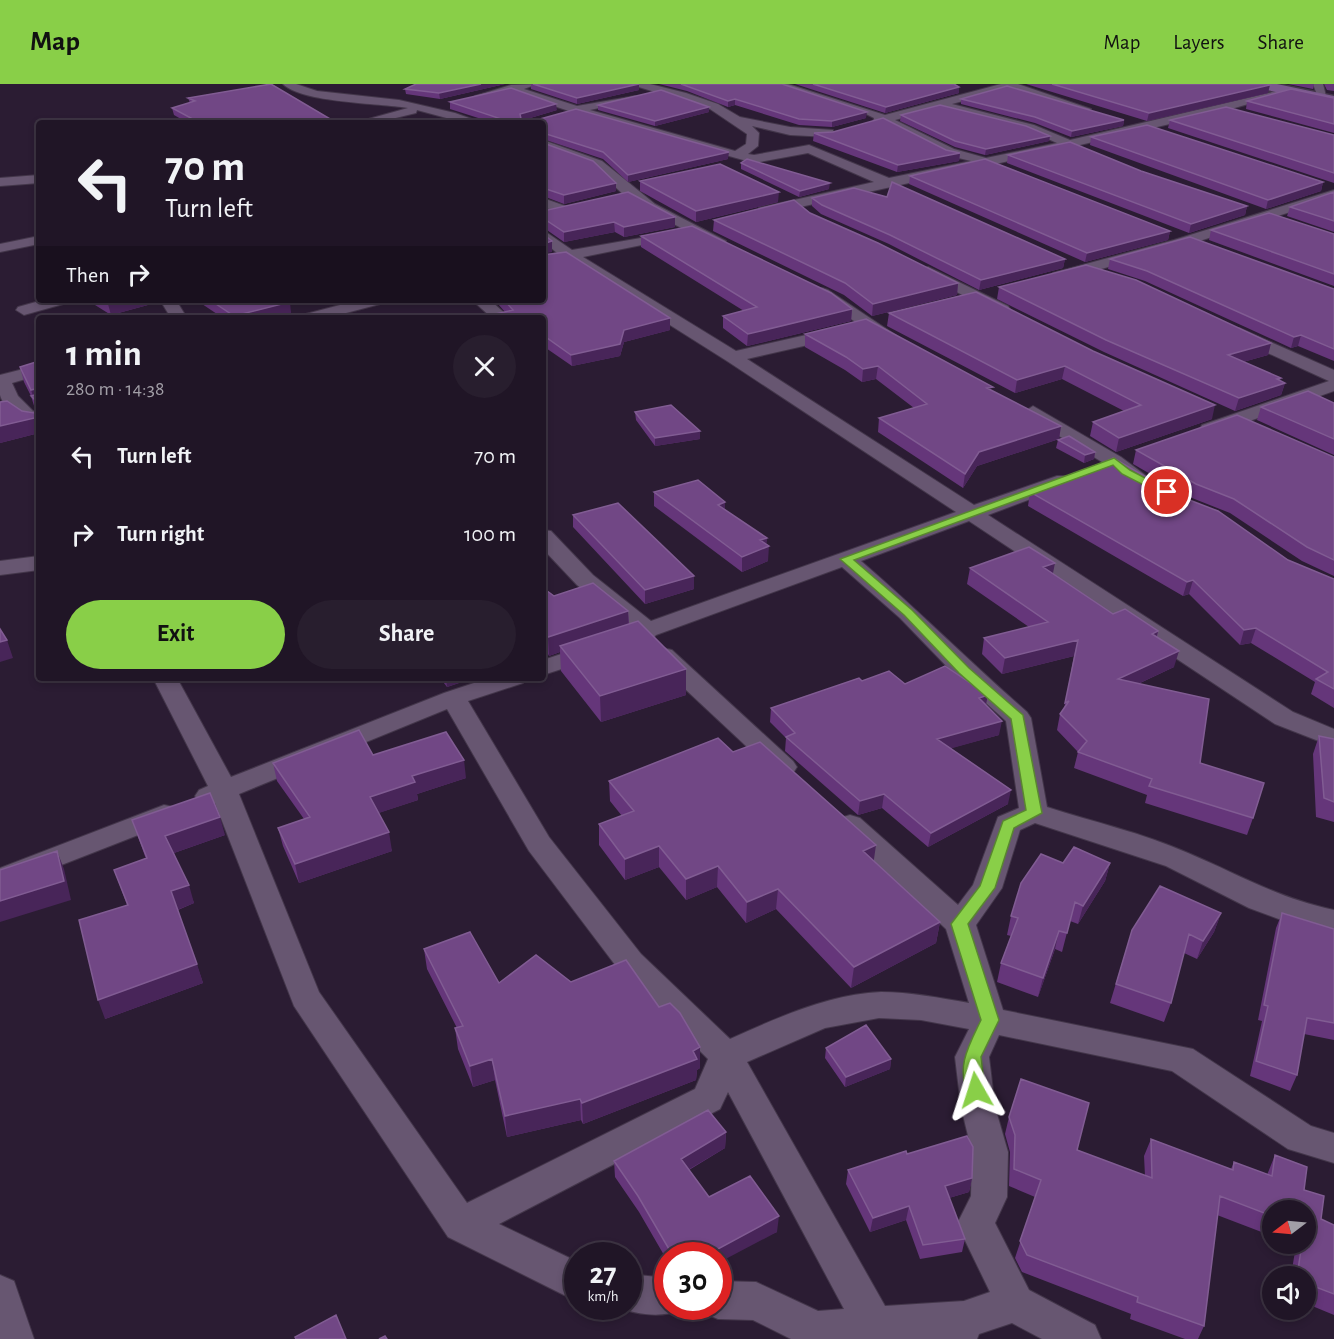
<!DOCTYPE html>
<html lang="en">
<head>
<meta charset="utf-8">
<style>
	body { margin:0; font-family:"Alegreya Sans",sans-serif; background:#281e2e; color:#f1f3f6; height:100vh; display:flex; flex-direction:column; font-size:22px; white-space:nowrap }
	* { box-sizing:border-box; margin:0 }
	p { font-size:20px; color:#a29fa7 }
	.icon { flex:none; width:33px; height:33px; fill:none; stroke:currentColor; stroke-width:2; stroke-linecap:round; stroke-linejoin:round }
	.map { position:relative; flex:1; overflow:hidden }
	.panel { position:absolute; left:36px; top:231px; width:510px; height:366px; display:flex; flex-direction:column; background:#201526; border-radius:6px; box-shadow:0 3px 9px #0003,0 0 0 2px #3d3443 }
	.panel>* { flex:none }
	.banner { position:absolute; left:36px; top:36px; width:510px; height:183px; border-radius:6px; box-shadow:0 3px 9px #0003,0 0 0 2px #3d3443; background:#201526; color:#f1f3f6; overflow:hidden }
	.needle { width:39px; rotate:254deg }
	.buttons { position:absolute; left:1262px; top:1116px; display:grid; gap:12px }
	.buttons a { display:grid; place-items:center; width:54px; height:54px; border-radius:50%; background:#201526; box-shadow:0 3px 9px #0003,0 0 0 2px #3d3443; font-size:30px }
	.speed { position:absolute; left:564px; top:1158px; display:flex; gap:12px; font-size:30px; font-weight:700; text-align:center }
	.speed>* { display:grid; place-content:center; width:78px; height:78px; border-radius:50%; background:#201526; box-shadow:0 3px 9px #0003,0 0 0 2px #3d3443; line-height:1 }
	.speed small { font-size:15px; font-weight:400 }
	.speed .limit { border:9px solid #d22; background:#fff; color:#111 }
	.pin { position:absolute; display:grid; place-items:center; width:51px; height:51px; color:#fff; margin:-26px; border:3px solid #fff; border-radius:50%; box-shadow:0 2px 6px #0007 }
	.me { position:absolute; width:66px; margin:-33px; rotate:354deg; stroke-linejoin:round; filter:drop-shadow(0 0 4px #0008) }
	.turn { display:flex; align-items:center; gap:21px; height:126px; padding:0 30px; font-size:27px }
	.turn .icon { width:78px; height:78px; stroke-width:2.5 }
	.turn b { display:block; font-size:42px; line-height:51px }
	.then { display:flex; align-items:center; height:57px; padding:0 30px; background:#0003; gap:12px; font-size:22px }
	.round { display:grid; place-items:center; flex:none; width:63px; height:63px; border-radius:32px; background:#281e2e }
	.summary { display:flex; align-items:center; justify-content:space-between; height:102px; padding:0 30px }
	h1 { font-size:36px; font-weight:600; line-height:45px }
	.primary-button { display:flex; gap:12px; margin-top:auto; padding:12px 30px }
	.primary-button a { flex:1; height:69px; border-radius:36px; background:#89cf48; color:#111; font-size:24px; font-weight:600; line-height:69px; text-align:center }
	.primary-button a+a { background:#281e2e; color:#f1f3f6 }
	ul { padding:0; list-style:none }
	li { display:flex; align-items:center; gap:18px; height:78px; padding:0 30px }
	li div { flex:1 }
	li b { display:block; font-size:22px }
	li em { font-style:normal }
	header { display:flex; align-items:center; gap:36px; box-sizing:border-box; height:84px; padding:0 30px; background:#89cf48; color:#111 }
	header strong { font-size:28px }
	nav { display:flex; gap:33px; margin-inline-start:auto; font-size:21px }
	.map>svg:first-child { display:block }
</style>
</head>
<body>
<header>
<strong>Map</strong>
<nav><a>Map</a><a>Layers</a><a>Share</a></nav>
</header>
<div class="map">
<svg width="1334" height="1255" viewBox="0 0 1334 1255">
	<rect width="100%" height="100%" fill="#2b1c33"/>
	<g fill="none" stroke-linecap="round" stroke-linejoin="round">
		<!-- street casing -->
		<g stroke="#43364a" stroke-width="2">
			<path id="street" d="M283,0H296L317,7L399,16L455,29L483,39H465L417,26L416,29L375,39H354L408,24C379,19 302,19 283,0Z
				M537,0L524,5L577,22L635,12V16L590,26L735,67L746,60L747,50L710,25L629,0H650L686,9L718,20L740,33L790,43L833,46V52L829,53L790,51L752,42L759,49L758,62L748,70L754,71L809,61L889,94L971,77L946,71L883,39H873L874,34L866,30L772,0H788L885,31L1001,0H1018L1091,25L1085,28L1006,5L952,20L1034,41L1070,56L1281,6L1286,9L1221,28L1080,61L1074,66L1068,64L764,131L759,130V124L874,98L808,69L754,79L572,28L512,8L480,15L475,12L511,1ZM939,24L1026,45L1057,59L986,74L954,65L895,36Z
				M1313,0H1323L1327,16H1319Z
				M543,56L602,77L655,120L726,157L724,160H714L645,126L626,113L594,83L543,64Z
				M39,91V99L0,102V94Z
				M1334,106V114L1184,162L1058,197L1050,192L1053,189L1174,156Z
				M543,114L568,123L570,126L543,135V127L549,125L543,123Z
				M543,146L572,166L681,147V153L583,173L736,267L837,244L843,245L845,249L843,253L747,275L974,421L1057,392H1071L1074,396L1071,400L988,431L1293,628L1334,645V663L1275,640L969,437L861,477C918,526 971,579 1027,628L1031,634L1047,723C1093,738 1143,749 1188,769C1240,791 1278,814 1334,826V848L1284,837L1249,824L1166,782L1035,739L1020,746L1002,804L976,841L1003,926L1193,965L1311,1042L1334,1049V1079L1288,1065L1172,987L999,951L989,973L995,1023L1008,1068L1007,1113L995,1139L1029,1206L1095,1241L1101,1255H1042L1012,1239L979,1250L977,1255H791L753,1236L718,1235L704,1229L701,1222H718V1197L756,1198L818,1227L844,1225L728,1008L720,1025L499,1140L578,1178V1216L564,1211L448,1153L294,922L215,719L209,721L199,718L195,712L199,706L208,702L153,594H177L231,693L444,609L489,594H526L523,599L468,617L549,753L641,870L730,955C777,934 829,910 881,908C910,908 940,914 969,919L946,845L836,741L840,734L850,731L860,734L958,821L973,801L998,733L1019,724L1006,637L955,591L900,534L842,483L656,551L651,556L543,591V576L634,546L577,501L543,465V446L551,447L593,491L651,537L956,428L727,277L567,176L543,180V172L557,169L543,157ZM447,625L529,767L619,886L708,975L695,1005L467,1119L319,908L239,710ZM879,934L921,936L969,945L955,973L961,1023L972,1068L971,1112L957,1140L990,1208L964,1217L885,1222L747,978L825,944Z
				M39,152V160L0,168V160Z
				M928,183L1008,222L1010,225L1008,228H996L923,191L920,188L923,185Z
				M822,204L828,206L900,254L892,259L886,258L816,212L814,209L816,206Z
				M43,216H69L67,219L24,231L16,226L18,223Z
				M160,216H176L187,234H171Z
				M359,216H386L384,219L327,234H300L302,231Z
				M472,216H490L510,234H492Z
				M1239,244L1334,286V307L1216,349H1202L1200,345L1202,341L1329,297L1233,253L1231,249Z
				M39,281V291L12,299L18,312L39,333V342C26,345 3,324 0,311C0,305 0,297 0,291Z
				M1033,322L1121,373L1149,394L1146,398L1139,400L1119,392L1107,381L1026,332L1024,328Z
				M39,472V486L0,491V477Z
				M663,564L672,566L793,677L797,683L793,689L784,692L775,689L654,576L651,571L654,566Z
				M164,721L174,723L178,730L174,737L0,805V784Z
				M628,1190L668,1194V1222H684L682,1226C661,1234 636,1231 615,1222H628Z
				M0,1191L14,1197L34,1255H0Z"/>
		</g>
		<!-- secondary casing -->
		<g stroke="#43364a" stroke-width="3">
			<path id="secondary" d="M1250,0H1277L1334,12V20L1257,4Z"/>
		</g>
		<!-- street -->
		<use href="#street" fill="#675671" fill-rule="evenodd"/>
		<!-- secondary -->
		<use href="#secondary" fill="#7a598d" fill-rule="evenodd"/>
	</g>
	<!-- wall -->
	<path fill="#65367a" d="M505,0L440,15L406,10L405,5Z
		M531,0H639V6L577,20L531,5Z
		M659,0H782L866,34L832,43L799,41L735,21L728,23L687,7Z
		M795,0H954L959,3V9L885,29Z
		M1026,0H1267L1268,9L1147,37Z
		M1288,0H1314L1313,5Z
		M1324,0H1334V7L1327,6Z
		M188,14L337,39H188L174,31L172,24L190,19Z
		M1334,14V49L1246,25L1247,17Z
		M961,15L1124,36L1123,42L1071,53L1035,39L961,20Z
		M450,18L557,26L527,35L728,75L628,98L603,75L543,55V39H494L450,25Z
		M598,21L709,23V28L655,42L598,26Z
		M901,31L1050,52L1049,57L985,71L955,63L900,37Z
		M1170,36L1334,51V99L1168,44Z
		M814,49L946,66L960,69L959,77L897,88L813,57Z
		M1091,53L1323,98L1321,107L1266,125L1090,61Z
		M543,61L616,107L564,120L543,112Z
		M1008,71L1141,87L1247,122L1245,131L1189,149L1007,79Z
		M741,79L829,105L799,113L741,85Z
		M910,92L1170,147L1168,156L1085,178L909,100Z
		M640,97L778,118L696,138L640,107Z
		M1334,108V148L1287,132L1290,123Z
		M812,114L1065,175L1063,184L979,206L889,160L821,130L812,122Z
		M543,127L675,143L624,153L615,148L564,158L544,144Z
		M810,129L958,199L957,211L872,232L844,211L713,147L714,136Z
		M1211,146L1334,150V202L1209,156Z
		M641,152L852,225L851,237L747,262L723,244V232L744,227L641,163Z
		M1110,175L1334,205V277L1298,262L1291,264L1145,197L1108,185Z
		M999,203L1271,259L1268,271L1243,278L1285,299L1281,311L1235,327L1104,268L997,215Z
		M976,208L1212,335L1116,368L1090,352L1093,338L1124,327L1062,295L1015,309L887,242L889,229Z
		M87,216H159V218L111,231Z
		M196,216H287L291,229L271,234H223Z
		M497,216H543L670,234V246L624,258L620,272L572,282L543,262V234L505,228L498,220Z
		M805,250L992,307L1061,342L1059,355L977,382L963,404L878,348L879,334L914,324L876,295L862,298L845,286L805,263Z
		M39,277V349L0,359V318L22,327L34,329L35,325L31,312L24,298L20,283Z
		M1334,319V371L1257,336L1261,323Z
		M635,328L700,355L655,362L636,336Z
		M1058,356L1095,368L1094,375L1084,379L1056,364Z
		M1136,366L1334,373V492L1302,477L1230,429L1192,414L1133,380Z
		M1107,377L1288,476L1334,495V624L1311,610L1315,598L1251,559L1240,561L1189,510L1183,512L1028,422L1030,408L1106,379Z
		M654,408L725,418V426L767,454L766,460L768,477L742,488L654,422Z
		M573,431L694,505L645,520L573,443Z
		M970,484L1052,490L1113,530L1158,547L1157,553L1174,583L1138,600L1200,679L1253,734L1247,751L1145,719L1147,711L1074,684L1078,668L1057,646L1060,630L1064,625L1074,572L1002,590L982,570L984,554L1029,543L967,500Z
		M543,504L554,512L628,527L629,540L686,611L601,638L561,587L560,568L549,572L547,568L543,570Z
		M440,594H474L447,603Z
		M862,597L905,600L988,611L986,621L999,651L951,664L1008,720L928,763L882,724L858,731L785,667L786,654L770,638L771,624Z
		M1319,652L1334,655V738L1316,733L1313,670Z
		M733,668L874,777L940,838L936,859L851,904L776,825L746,839L717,803L686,816L659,783L625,796L599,761V740L622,732L610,717L609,697Z
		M373,671L466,694L417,710L418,716L378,729L392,767L299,799L283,762L278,744L304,735L277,697L273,679Z
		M132,736L225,751L174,769L194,819L178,826L203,899L105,935L127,821L114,786L146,775Z
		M1063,779H1110L1105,797L1078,840L1070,837L1062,868L1055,865L1038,913L997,898L1001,879L1011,852L1007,851L1011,832Z
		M1221,829L1214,848L1197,875L1184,869L1171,919L1164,938L1110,919L1132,846Z
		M1282,829L1334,845V956L1304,950L1297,991L1290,1007L1250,992L1262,937L1258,936L1276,844Z
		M424,865L499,899L571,898L659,923L700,963V984L697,986L696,996L583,1040L581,1036L507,1053L495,996L473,1003L458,965L455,944H457L427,885Z
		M826,964L891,975L890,985L845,1003L825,974Z
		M1009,1033L1077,1066L1145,1092L1144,1072L1151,1055L1231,1085L1234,1078L1267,1091L1275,1071L1304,1106L1321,1135L1334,1141V1231L1305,1219V1192H1291L1296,1161L1291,1160H1305V1126H1272V1152L1217,1131L1204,1242L1198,1255H1185L1130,1235L1131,1230L1022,1188L1015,1174L1035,1113L1009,1102L1010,1068L1005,1050Z
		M726,1048L725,1064L689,1086L709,1113L777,1148L718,1172H668V1178L639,1128L615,1093L614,1077Z
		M907,1070L972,1094L969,1108L949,1114L965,1155L962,1168L920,1175L906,1136L870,1148L846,1100L848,1086Z"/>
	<!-- shaded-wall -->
	<path fill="#482559" d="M481,0H505L440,15L439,9Z
		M639,0V6L577,20V14Z
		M1270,1L1268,9L1147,37L1149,29Z
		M959,3V9L885,29L886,23Z
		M735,15V21L728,23V17Z
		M556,20L557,26L520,37V30Z
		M709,23V28L655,42V37Z
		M867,28L866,34L832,43V37Z
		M1124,36L1123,42L1071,53L1072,47Z
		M1050,52L1049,57L985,71L986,65Z
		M729,68L728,75L628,98V91Z
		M960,69L959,77L897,88L898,81Z
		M1323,98L1321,107L1266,125L1268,116Z
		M616,99V107L564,120V111Z
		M830,99L829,105L799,113L800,107Z
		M779,108L778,118L696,138V127Z
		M1247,122L1245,131L1189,149L1191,140Z
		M675,133V143L624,153V143Z
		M614,138L615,148L564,158V148Z
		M1170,147L1168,156L1085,178L1087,169Z
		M552,157V168L543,170V160Z
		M1065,175L1063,184L979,206L981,196Z
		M958,199L957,211L872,232L873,220Z
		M124,216H159V218L111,231L108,220Z
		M290,218L291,229L271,234H235L234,232Z
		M852,225L851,237L747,262L748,250Z
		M670,234V246L624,258L620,272L572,282L571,271L624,246Z
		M1301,251L1298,262L1291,264L1294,253Z
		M1271,259L1268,271L1225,283L1228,271Z
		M878,282L876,295L862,298L863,285Z
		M1065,282L1062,295L1015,309L1017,296Z
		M1281,294L1279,301L1285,299L1281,311L1235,327L1239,314Z
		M39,304V320L34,315L31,306Z
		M1215,321L1212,335L1116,368L1119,354Z
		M39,333V349L0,359V342Z
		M1061,342L1059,355L977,382L963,404L965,390L979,368Z
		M700,347V355L655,362V354Z
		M1095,368L1094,375L1084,379L1085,371Z
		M725,418V433L718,421Z
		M767,454L766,463L769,462L768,477L742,488V473L760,456Z
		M1055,479L1052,494L1043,483Z
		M694,492V505L645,520V506Z
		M1193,496L1189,510L1183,512L1187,498Z
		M628,527L629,545L560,562V568L549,572L548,553Z
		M1256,544L1251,559L1240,561L1244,546Z
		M1158,547L1154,563L1152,550Z
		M546,550L547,568L543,570V551Z
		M7,556L13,574L0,578V558Z
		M1078,556L1074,572L1002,590L1005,574Z
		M1179,567L1174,583L1114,611L1118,595Z
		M686,585V611L601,638L600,612Z
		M446,594H474L447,603Z
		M988,611L985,624L979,614Z
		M1002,637L999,651L935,669L937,655Z
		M464,676L466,694L417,710L418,716L373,731L370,713L412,692Z
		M1011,706L1008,720L928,763L931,749Z
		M884,710L882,724L858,731L860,717Z
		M220,733L225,751L171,770L165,752Z
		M389,748L392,767L299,799L295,780Z
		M876,761L873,782L863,767Z
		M659,762V783L625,796V775Z
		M57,767L64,785L71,816L0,838V817Z
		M1110,779L1105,797L1078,840L1083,822Z
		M718,782L717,803L686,816V795Z
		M189,801L194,819L177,826L171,807Z
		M778,805L776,825L746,839L747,818Z
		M1221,829L1214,848L1197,875L1203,857Z
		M940,838L936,859L851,904L854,883Z
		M1059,847L1055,865L1038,913L1043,894Z
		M197,880L203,899L105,935L98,916Z
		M700,963V984L697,986L696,996L583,1040L582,1019Z
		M492,975L495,996L473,1003L470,982Z
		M891,975L890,985L845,1003L846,993Z
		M580,1015L581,1036L507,1053L505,1032Z
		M726,1048L725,1064L681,1090V1075Z
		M972,1094L969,1108L942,1116L945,1102Z
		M909,1122L906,1136L870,1148L873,1134Z
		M779,1132L777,1148L718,1179V1172H705Z"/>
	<!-- building -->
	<path fill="#714785" stroke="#815c93" stroke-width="1.5" d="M271,0L337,39H200L172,24L195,17L188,14Z
		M416,0H481L439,9L405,5Z
		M533,0H639L577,14Z
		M681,0H782L867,28L832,37L799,35L735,15L728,17Z
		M813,0H954L959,3L886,23Z
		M1052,0H1267L1270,1L1149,29Z
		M1007,2L1124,36L1072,47L1035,33L961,15Z
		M511,4L556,20L520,30L521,35H540L576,25L729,68L628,91L603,68L543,49V39H513L450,18Z
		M1291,5L1334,14V40L1247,17Z
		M661,6L709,23L655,37L598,21Z
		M940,21L1026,42L1050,52L986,65L955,57L901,31Z
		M1226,23L1334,51V89L1170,36Z
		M883,34L946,66L960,69L898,81L814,49L833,48Z
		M1147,41L1323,98L1268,116L1091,53Z
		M1070,58L1141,87L1247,122L1191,140L1008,71Z
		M546,60L593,77L616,99L564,111L543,104V61Z
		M747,75L830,99L800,107L741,79Z
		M985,75L1170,147L1087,169L910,92Z
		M720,80L779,108L696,127L640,97Z
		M892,98L1065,175L981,196L890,151L822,121L812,114L854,104L887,113Z
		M628,108L675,133L624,143L614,138L564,148L543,134V127Z
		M1334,108V137L1290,123Z
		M794,116L810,129L878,159L958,199L873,220L845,199L714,136Z
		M1269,129L1334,150V190L1211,146Z
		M692,142L831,209L852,225L748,250L723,232L757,223L641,152Z
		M543,150L552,157L543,160Z
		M1190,153L1334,205V265L1301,251L1294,253L1147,187L1110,175Z
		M566,168L670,234L624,246L620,260L571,271L543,251V234H477L513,226L504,216H543V171Z
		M1086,181L1136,196L1271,259L1228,271L1281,294L1277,295L1285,299L1239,314L1106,256L999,203Z
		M976,208L1093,267L1215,321L1119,354L1093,338L1141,321L1065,282L1017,296L889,229Z
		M101,216H124L108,220Z
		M210,216H287L290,218L234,232Z
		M866,235L993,303L987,304L1061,342L979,368L965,390L879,334L927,320L878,282L863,285L846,273L805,250Z
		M39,277V304L31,306L20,283Z
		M1308,307L1334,319V355L1261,323Z
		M39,310V333L0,342V318L7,317L22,327L34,329L37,318L31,312Z
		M671,321L700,347L655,354L635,328Z
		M1237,331L1334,373V476L1307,463L1234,415L1196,400L1136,366Z
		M1069,352L1095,368L1085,371L1058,356Z
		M1113,374L1179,412L1218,427L1288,476L1334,495V605L1316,595L1328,588L1256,544L1244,546L1193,496L1187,498L1030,408L1109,378L1107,377Z
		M698,396L725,418L718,421L767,454L760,456L769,462L742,473L654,408Z
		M618,419L694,492L645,506L573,431Z
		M1029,463L1055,479L1043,483L1113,530L1125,525L1158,547L1152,550L1179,567L1118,595L1209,615L1200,679L1264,699L1253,734L1149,702L1152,695L1078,668L1087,657L1060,630L1069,617L1065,619L1078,556L1005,574L984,554L1048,538L970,484Z
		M593,499L628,527L548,553L546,550L543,551V504L554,512Z
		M638,537L686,585L600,612L560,562Z
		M0,545L7,556L0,558Z
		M945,582L988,611L979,614L1002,637L937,655L1011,706L931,749L884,710L860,717L786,653L795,649L771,624L859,594L862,597L889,587L905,600Z
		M359,646L373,671L446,648L464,676L412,692L415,698L370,713L389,748L295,780L278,744L310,733L273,679Z
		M1319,652L1334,655V718L1324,714Z
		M718,654L733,668L760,658L876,761L863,767L940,838L854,883L778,805L747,818L718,782L686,795L659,762L625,775L599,740L634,727L609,697Z
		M210,709L220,733L165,752L189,801L171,807L197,880L98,916L79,836L128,821L114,786L147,774L132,736Z
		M1074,763L1110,779L1083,822L1075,818L1067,849L1059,847L1043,894L1001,879L1018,834L1011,832L1021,799L1041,770L1063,779Z
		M57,767L64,797L0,817V786Z
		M1160,802L1221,829L1203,857L1189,850L1171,919L1116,900L1132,846Z
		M1282,829L1334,845V939L1307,934L1297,991L1256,977L1268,922L1264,921Z
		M470,848L499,899L536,871L571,898L626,876L659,923L670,919L680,929L700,963L693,967L697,975L582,1019L580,1015L505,1032L492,975L470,982L455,944L463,942L424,865Z
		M866,941L891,975L846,993L826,964Z
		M1021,995L1089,1019L1077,1066L1152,1094L1151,1055L1233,1086L1234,1078L1272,1092L1275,1071L1307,1083L1304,1106L1324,1112L1321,1135L1334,1141V1210L1305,1199V1192H1297L1302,1160H1305V1126H1272V1132L1220,1112L1204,1242L1137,1218L1138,1213L1027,1171L1020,1157L1041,1096L1014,1085L1015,1051L1009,1033Z
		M708,1026L726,1048L681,1075L709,1113L750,1092L779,1132L705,1172H673L638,1112L614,1077Z
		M967,1052L973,1063L972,1094L945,1102L965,1155L923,1161L909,1122L873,1134L848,1086L906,1067L907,1070Z
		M336,1231L346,1255H296L295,1253Z
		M385,1252L387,1255H379Z"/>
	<!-- route -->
	<path fill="#89cf48" stroke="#59872f" stroke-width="1.5" d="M1114,374L1130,386L1172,408L1163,411L1122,390L1113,381L854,476L912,526L969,584L1023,631L1042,729L1014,744L995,804L968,840L999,936L981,973L985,1006L982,1012L976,1014L969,1012C955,984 969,961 981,936L951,840L980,802L1003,737L1026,726L1011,635L959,589L904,531L840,475Z"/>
</svg>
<div class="buttons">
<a><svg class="needle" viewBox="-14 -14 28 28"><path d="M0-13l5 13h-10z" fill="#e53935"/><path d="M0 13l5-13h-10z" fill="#a29fa7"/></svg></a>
<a><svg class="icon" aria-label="sound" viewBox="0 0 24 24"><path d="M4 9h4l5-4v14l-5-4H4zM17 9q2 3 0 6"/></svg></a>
</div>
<div class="speed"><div>27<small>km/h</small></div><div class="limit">30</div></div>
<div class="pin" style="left:1167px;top:408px;background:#d93025"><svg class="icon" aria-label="arrive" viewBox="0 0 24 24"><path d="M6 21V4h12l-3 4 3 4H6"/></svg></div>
<svg class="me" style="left:976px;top:1006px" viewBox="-20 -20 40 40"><path d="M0-17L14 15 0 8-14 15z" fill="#89cf48" stroke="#fff" stroke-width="4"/></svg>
<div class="banner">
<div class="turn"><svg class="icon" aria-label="left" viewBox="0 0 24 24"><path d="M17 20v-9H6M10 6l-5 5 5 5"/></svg><div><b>70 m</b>Turn left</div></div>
<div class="then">Then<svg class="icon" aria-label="right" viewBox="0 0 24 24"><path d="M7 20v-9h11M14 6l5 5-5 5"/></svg></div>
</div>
<section class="panel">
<div class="summary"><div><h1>1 min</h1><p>280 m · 14:38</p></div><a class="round"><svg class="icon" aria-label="close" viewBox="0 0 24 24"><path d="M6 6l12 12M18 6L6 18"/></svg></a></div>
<ul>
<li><svg class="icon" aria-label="left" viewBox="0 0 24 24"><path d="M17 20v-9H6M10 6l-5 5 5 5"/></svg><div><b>Turn left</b></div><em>70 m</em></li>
<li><svg class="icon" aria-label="right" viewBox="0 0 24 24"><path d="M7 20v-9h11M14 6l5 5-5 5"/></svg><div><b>Turn right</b></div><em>100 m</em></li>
</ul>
<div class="primary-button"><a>Exit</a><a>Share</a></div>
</section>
</div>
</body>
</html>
